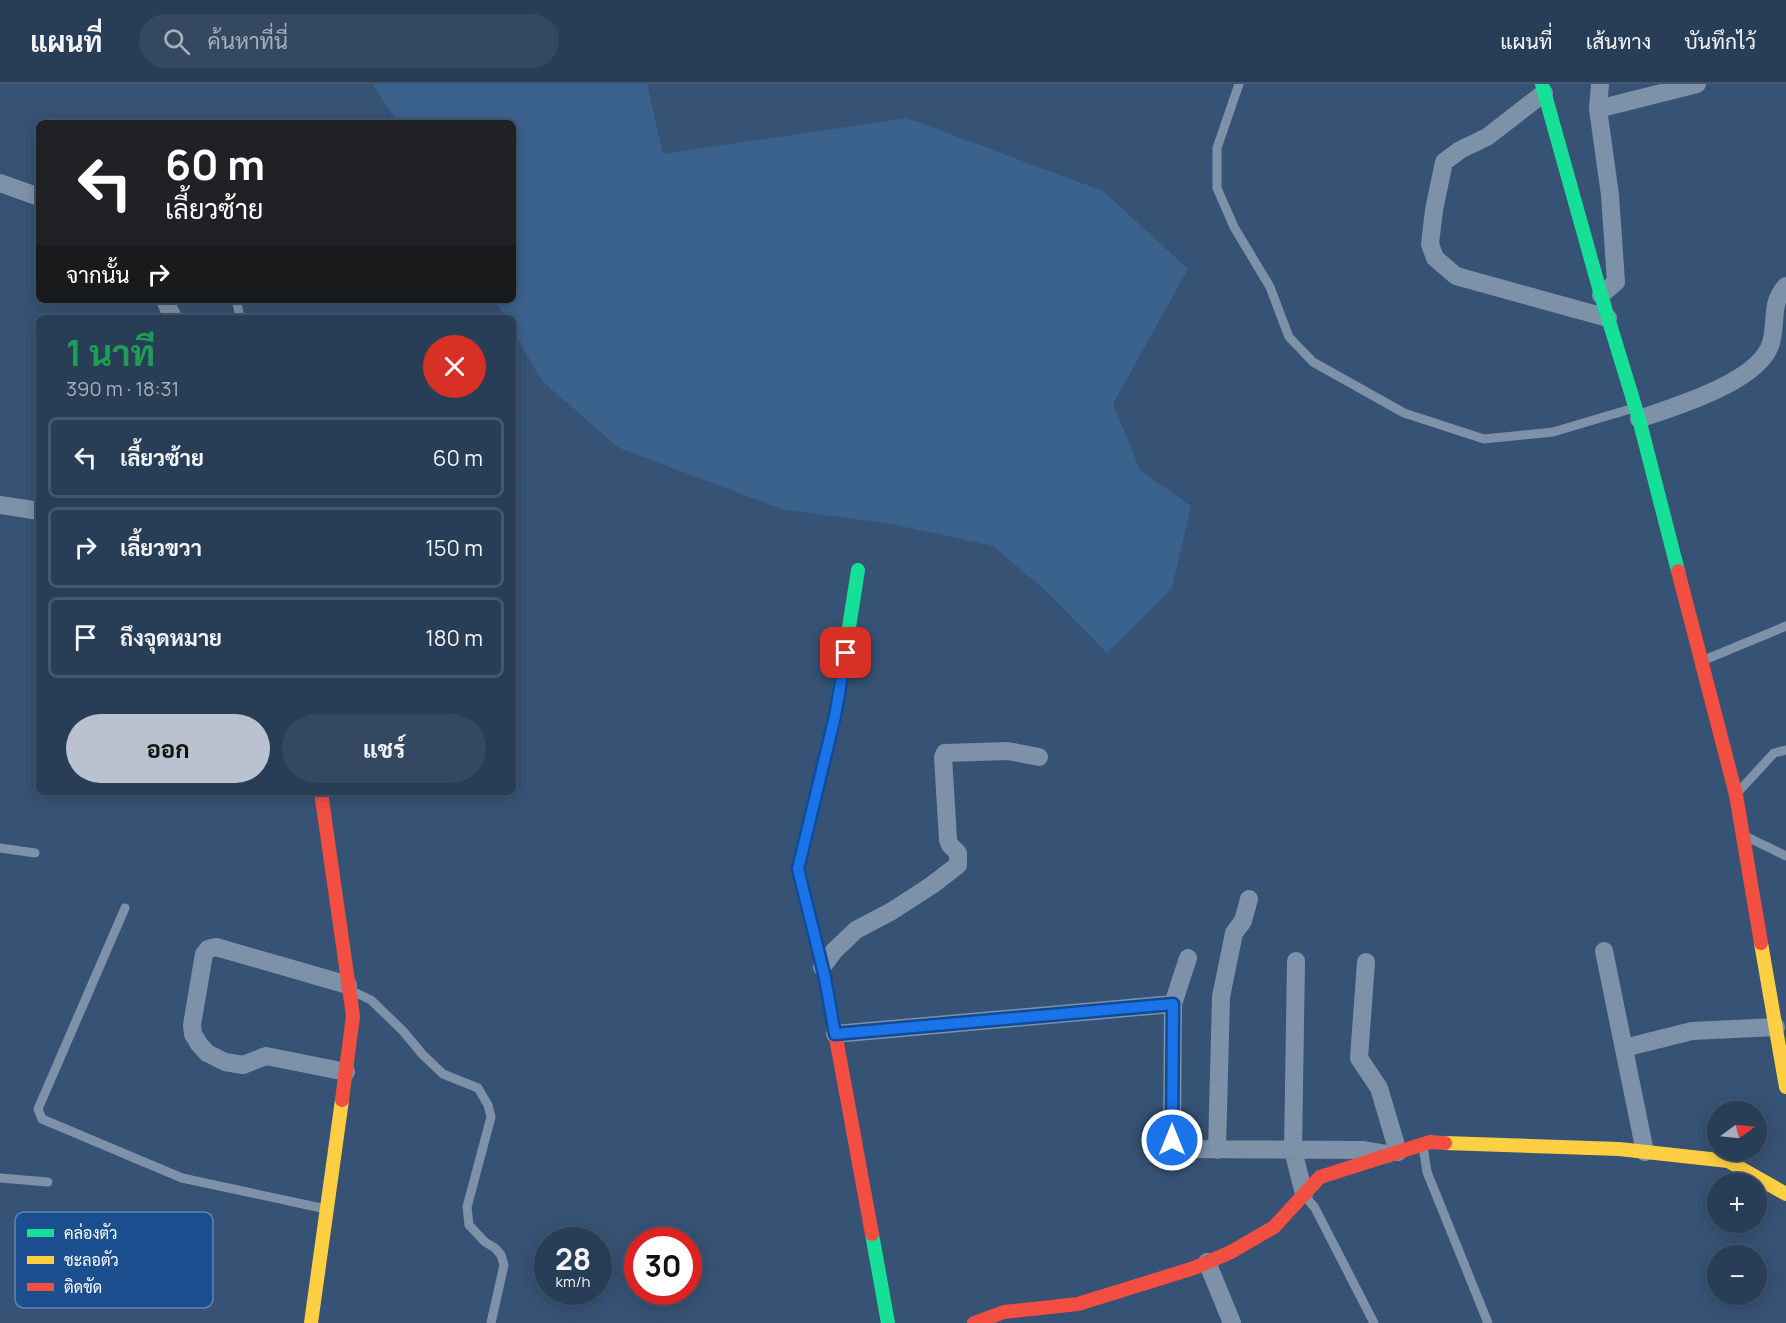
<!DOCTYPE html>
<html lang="th">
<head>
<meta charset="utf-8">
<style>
	body { margin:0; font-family:Manrope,Sarabun,sans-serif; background:#344961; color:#f1f3f6; height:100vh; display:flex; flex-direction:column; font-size:22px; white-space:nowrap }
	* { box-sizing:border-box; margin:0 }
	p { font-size:20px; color:#a5aeba }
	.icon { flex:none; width:33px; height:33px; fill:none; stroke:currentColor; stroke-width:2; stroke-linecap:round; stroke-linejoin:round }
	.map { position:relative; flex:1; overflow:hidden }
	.drawer { position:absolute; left:36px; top:231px; width:480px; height:480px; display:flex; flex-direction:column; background:#283e57; border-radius:9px; box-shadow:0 3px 15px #0003,0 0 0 2px #44576d }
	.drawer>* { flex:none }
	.top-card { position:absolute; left:36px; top:36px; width:480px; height:183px; border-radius:9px; box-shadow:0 3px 15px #0003,0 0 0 2px #44576d; background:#202124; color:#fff; overflow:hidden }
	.needle { width:39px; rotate:75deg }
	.fabs { position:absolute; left:1707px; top:1017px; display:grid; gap:12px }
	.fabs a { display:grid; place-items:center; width:60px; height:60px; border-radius:50%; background:#283e57; box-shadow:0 3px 15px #0003,0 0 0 2px #44576d; font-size:30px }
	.speed { position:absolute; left:534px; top:1143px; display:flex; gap:12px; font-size:30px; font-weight:700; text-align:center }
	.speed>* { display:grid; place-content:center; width:78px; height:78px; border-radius:50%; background:#283e57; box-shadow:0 3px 15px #0003,0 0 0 2px #44576d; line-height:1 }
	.speed small { font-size:15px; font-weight:400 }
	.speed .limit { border:9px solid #d22; background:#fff; color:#111 }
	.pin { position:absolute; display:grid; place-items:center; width:51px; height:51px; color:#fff; margin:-26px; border-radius:12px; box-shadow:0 3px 9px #0006 }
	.me { position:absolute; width:66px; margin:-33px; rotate:0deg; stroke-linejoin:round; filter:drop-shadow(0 0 4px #0008) }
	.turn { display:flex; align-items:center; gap:21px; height:126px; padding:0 30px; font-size:27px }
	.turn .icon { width:78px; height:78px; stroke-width:2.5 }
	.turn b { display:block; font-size:42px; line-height:51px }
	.then { display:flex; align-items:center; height:57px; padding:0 30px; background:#0003; gap:12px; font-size:22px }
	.round { display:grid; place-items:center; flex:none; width:63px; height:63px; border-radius:32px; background:#344961 }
	.head { display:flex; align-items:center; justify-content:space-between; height:102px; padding:0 30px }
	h1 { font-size:36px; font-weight:700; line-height:45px; color:#1e9e55 }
	.action { display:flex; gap:12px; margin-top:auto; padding:12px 30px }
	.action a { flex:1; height:69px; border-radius:36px; background:#b9c2ce; color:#111; font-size:24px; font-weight:700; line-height:69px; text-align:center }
	.action a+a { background:#344961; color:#f1f3f6 }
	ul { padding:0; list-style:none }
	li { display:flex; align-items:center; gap:18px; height:81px; margin:0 12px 9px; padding:0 18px; border:3px solid #44576d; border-radius:9px }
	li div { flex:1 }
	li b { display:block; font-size:22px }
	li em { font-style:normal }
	header { display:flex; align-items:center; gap:36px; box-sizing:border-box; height:84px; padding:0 30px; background:#283e57; border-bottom:2px solid #44576d }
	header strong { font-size:28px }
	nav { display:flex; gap:33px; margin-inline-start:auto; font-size:21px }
	.search { width:420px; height:54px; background:#344961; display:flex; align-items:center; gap:15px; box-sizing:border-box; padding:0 21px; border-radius:33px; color:#a5aeba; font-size:22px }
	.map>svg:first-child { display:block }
</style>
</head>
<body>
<header>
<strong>แผนที่</strong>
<div class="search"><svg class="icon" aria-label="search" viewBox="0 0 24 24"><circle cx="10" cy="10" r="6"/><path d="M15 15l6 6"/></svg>ค้นหาที่นี่</div>
<nav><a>แผนที่</a><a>เส้นทาง</a><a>บันทึกไว้</a></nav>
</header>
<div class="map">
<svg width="1786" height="1239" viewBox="0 0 1786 1239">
	<rect width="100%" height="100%" fill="#365274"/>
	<!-- water -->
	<path fill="#3b618d" d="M373,0H647L663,70L907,34L1103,107L1188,185L1113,320L1140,386L1191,422L1172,504L1107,569L1048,509L993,462L891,440L781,425L619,364L542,297L513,247V234H505L495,216H513V39H399L389,26Z"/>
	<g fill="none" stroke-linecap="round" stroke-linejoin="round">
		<!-- lane -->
		<path stroke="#7d92a8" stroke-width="9" d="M1239,0L1217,64V104L1234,143L1270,203L1289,253L1313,278L1404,329L1484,355L1553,348L1634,324
			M236,216L239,228L238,234
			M1702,577L1786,542
			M1739,707L1774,669L1786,666
			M1747,753L1786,772
			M0,764L35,769
			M125,824L38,1025L42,1035L182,1094L326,1125
			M354,908L371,916L403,947L423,971L443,990L478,1004L488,1021L491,1033L467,1123L469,1141L485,1158L495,1164L501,1171L504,1181L491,1239
			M1423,1062L1427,1088L1488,1239
			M0,1094L48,1098
			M1305,1112L1315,1124L1374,1239"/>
		<!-- street -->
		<path stroke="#7d92a8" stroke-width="18" d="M1600,0L1598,25L1610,111L1616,198L1601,211
			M1544,9L1487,53L1460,66L1444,78L1434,126L1430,160L1435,174L1456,192L1608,234
			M1598,25L1697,0
			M0,99L39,113
			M165,216L173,234
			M1639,335C1673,323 1760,298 1771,259C1777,238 1770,219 1786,202
			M0,421L39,427
			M1604,867L1645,1068
			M1188,874L1173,920L1172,1056L1176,1065L1364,1066L1387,1070
			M1296,877L1293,1066L1304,1110
			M1366,878L1359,974L1379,1004L1398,1068
			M822,883L834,867L856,846L892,827L932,801L958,781V769L950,761L948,756L943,673L945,669L1008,667L1039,673
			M835,950L1173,920
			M1624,964L1692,947L1776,943
			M346,988L266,972L243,981L225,978L207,969L199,960L193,950L192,941L204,870L208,865L216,863L348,901
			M1217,1066L1221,913L1234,849L1243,837L1249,815
			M1207,1178L1232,1239"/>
		<!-- fast -->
		<path stroke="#16e098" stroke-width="14" d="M1542,0L1601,211L1639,335L1678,487
			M806,818L798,785L835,632L858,486
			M872,1150L888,1239"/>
		<!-- slow -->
		<path stroke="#ffcf43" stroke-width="14" d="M1761,859L1786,1003
			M1445,1059L1619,1065L1728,1077L1786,1110
			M311,1239L342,1016"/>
		<!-- jam -->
		<path stroke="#f24e42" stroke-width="14" d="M1678,487L1736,711L1761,859
			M321,708L353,932L342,1016
			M806,818L825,894L872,1150
			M974,1239L1004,1228L1078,1220L1194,1184L1231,1168L1274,1143L1320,1093L1430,1058L1445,1059"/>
	</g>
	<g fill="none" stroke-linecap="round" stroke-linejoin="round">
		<!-- route casing -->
		<g stroke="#114b97" stroke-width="15">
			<path id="route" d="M846,569L835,632L798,785L825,894L835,950L1173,920L1172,1056"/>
		</g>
		<!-- route -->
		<use href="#route" stroke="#1a73e8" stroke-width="10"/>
	</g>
	<!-- legend -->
	<rect x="15" y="1128" width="198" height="96" rx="9" fill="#1b4f8f" stroke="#5f84b1" stroke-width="1.5"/>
	<rect x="27" y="1145" width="27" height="8" fill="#16e098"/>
	<rect x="27" y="1172" width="27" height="8" fill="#ffcf43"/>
	<rect x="27" y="1199" width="27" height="8" fill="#f24e42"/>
	<g font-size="16" fill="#fff">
		<text x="64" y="1155">คล่องตัว</text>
		<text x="64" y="1182">ชะลอตัว</text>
		<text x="64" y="1209">ติดขัด</text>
	</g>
</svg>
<div class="fabs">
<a><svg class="needle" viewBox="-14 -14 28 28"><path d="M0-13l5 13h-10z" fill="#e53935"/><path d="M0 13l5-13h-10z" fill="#a5aeba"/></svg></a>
<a>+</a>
<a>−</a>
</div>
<div class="speed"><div>28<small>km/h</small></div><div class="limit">30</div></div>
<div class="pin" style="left:846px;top:569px;background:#d93025"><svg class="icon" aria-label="arrive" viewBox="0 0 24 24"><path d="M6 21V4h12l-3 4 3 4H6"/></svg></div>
<svg class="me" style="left:1172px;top:1056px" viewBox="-20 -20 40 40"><circle r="17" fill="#1a73e8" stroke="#fff" stroke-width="3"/><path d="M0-11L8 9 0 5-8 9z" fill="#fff"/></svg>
<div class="top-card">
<div class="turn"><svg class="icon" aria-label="left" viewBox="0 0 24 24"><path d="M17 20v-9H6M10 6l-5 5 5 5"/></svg><div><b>60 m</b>เลี้ยวซ้าย</div></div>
<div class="then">จากนั้น<svg class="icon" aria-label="right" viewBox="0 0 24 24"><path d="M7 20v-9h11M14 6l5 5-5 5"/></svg></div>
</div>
<section class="drawer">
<div class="head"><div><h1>1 นาที</h1><p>390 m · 18:31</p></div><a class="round" style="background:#d93025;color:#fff"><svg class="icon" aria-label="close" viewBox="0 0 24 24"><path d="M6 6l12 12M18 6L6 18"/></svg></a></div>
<ul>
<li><svg class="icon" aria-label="left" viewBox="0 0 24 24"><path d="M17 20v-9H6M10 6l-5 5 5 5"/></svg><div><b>เลี้ยวซ้าย</b></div><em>60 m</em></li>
<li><svg class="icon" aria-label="right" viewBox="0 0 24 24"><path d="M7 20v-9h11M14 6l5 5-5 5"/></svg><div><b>เลี้ยวขวา</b></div><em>150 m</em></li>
<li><svg class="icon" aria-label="arrive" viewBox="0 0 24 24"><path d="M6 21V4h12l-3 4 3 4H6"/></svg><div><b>ถึงจุดหมาย</b></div><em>180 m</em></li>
</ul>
<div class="action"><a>ออก</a><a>แชร์</a></div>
</section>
</div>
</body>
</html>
